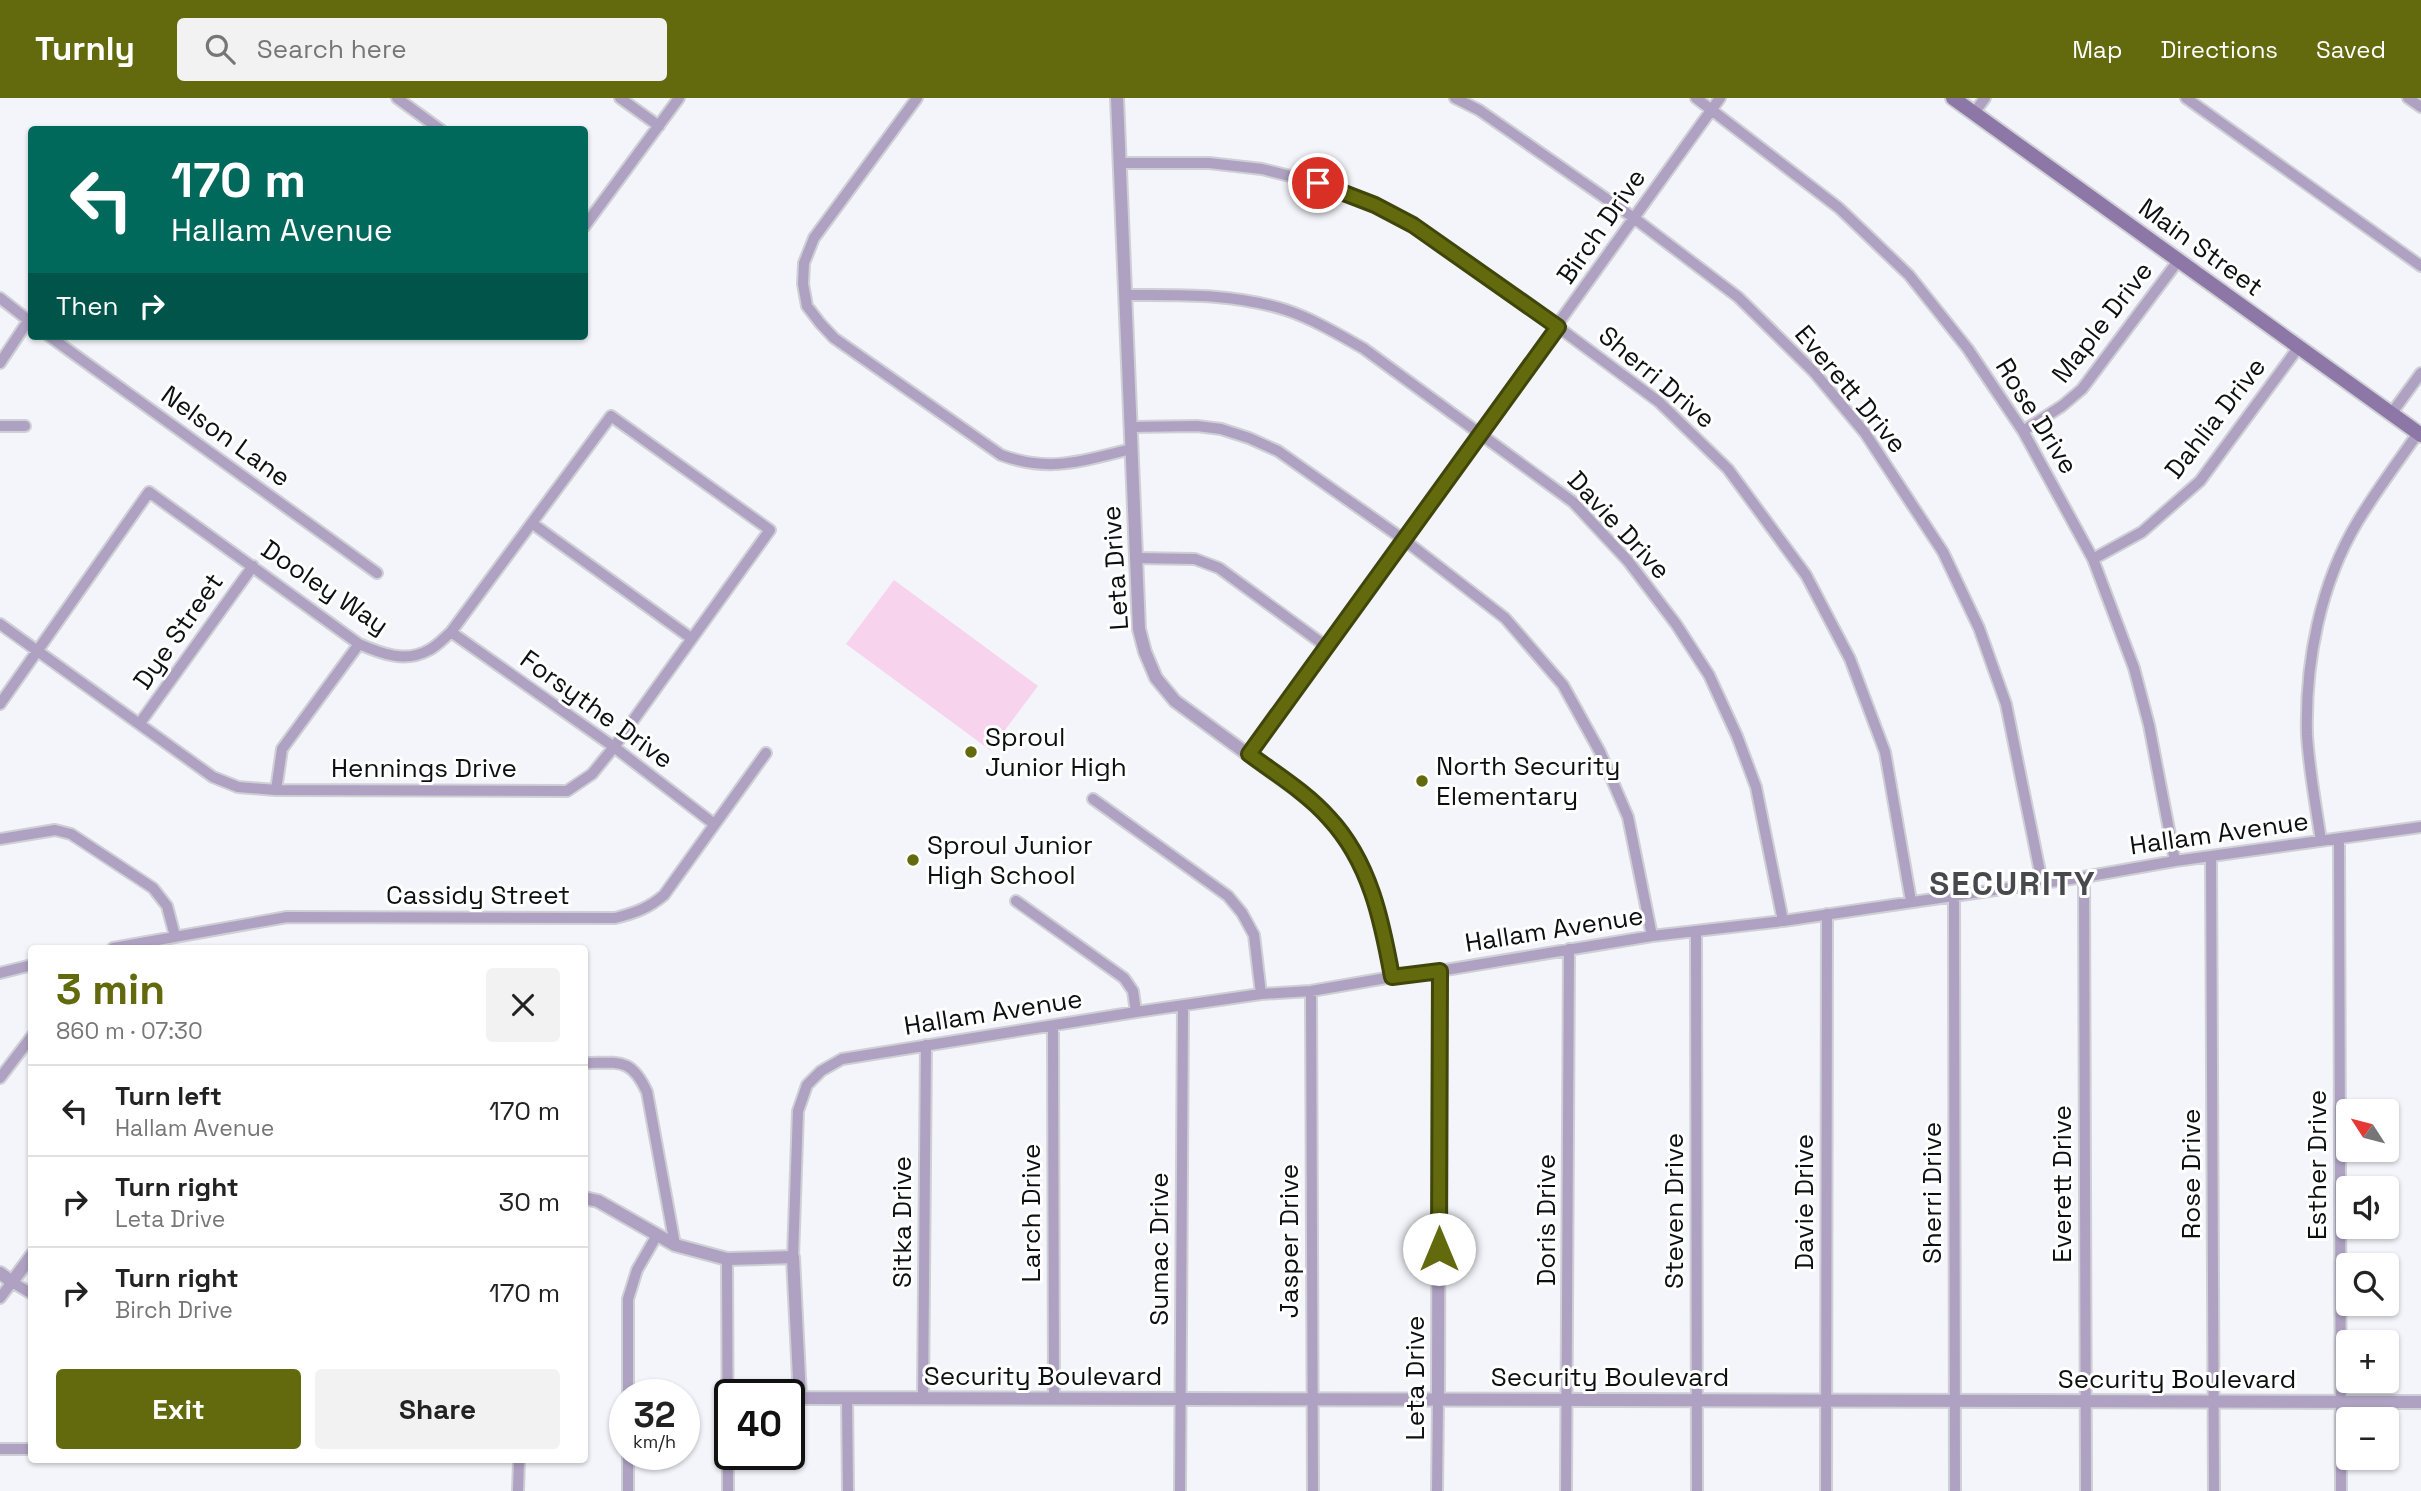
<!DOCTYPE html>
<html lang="en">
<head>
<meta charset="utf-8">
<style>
	body { margin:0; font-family:"Space Grotesk",sans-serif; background:#f2f2f2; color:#222; height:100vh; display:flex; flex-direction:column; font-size:26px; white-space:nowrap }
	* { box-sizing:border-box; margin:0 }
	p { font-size:23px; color:#767676 }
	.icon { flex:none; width:38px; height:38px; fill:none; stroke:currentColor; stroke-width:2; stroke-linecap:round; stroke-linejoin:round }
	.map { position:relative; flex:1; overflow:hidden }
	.drawer { position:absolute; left:28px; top:847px; width:560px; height:518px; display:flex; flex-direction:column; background:#fff; border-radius:7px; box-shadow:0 2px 5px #0004 }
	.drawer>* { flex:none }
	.guide { position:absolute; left:28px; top:28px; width:560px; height:214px; border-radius:7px; box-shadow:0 2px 5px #0004; background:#00695c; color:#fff; overflow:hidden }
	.needle { width:46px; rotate:306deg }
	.buttons { position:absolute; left:2336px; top:1001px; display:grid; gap:14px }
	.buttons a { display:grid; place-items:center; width:63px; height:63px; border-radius:7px; background:#fff; box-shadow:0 2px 5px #0004; font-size:35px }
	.speed { position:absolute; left:609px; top:1281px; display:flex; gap:14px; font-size:35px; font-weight:700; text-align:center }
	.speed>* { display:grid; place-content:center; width:91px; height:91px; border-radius:50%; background:#fff; box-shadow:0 2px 5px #0004; line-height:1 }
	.speed small { font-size:18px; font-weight:400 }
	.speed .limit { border:4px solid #111; border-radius:10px; background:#fff; color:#111 }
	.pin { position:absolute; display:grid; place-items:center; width:60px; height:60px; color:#fff; margin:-30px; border:4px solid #fff; border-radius:50%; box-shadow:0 2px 7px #0007 }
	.me { position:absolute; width:77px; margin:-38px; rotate:0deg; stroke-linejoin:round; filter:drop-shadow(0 0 5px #0008) }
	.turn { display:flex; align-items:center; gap:24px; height:147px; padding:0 28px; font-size:32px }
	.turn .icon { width:91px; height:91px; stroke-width:2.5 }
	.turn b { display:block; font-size:49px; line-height:60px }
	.then { display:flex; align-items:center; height:66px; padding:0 28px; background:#0003; gap:14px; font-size:26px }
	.round { display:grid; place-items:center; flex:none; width:74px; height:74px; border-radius:7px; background:#f2f2f2 }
	.overview { display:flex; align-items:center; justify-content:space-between; height:119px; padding:0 28px }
	h1 { font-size:42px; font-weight:800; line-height:52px; color:#636a0e }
	.action { display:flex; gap:14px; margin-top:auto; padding:14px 28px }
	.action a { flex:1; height:80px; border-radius:7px; background:#636a0e; color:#fff; font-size:28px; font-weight:800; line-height:80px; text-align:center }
	.action a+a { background:#f2f2f2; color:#222 }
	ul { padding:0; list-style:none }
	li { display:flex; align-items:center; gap:21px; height:91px; padding:0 28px; border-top:2px solid #e0e0e0 }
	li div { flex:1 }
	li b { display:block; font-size:26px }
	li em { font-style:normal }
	header { display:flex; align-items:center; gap:42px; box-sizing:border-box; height:98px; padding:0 35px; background:#636a0e; color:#fff }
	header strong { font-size:33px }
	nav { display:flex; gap:38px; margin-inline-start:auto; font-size:24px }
	.search { width:490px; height:63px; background:#f2f2f2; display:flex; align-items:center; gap:18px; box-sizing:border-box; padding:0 24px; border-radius:7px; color:#767676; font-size:26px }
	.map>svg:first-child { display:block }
</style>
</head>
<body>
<header>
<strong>Turnly</strong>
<div class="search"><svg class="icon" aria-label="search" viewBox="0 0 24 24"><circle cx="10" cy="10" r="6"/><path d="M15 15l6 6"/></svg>Search here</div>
<nav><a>Map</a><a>Directions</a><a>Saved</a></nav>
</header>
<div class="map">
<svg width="2421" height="1393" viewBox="0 0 2421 1393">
	<rect width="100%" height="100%" fill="#f3f5fa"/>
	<!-- green -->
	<path fill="#f8d3ee" d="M894,482L1038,588L990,652L846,546Z"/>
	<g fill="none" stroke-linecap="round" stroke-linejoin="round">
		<!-- minor casing -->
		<g stroke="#ced0d5" stroke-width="14">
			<path id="minor" d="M397,0L441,32
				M620,0L659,28
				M917,0L814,140L804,165L803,186L807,208L820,225L834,240L1001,357C1050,375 1082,363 1131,351
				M1455,0L1479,12L1634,120L1738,199L1814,274L1865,335L1943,454L1979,530L2006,606L2042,784
				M1696,0L1839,110L1909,177L1968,251L2023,333L2093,461L2134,570L2149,627L2175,763
				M2186,0L2421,168
				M2408,0L2421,9
				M1974,15L1985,0
				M1119,65H1209L1262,71L1318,85L1375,107L1413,127L1558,229L1659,304L1728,371L1806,477L1850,561L1885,654L1911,803
				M584,129L679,0
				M1125,197C1180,197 1233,195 1286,212C1313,221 1338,236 1363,250L1573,404L1628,463L1676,526L1709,577L1737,638L1756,689L1783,823
				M0,200L32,225
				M49,238L377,475
				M0,265L28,223
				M2391,316L2421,275
				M0,328H25
				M1131,329L1197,328L1221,331L1249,340L1278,353L1403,441L1505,520L1563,587L1600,654L1628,719L1652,838
				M2023,333L2062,308L2082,291L2178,163
				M533,426L691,540
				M1136,460L1195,461L1219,470L1327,549
				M2093,461L2142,434L2200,383L2298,250
				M0,526L213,679L238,689L276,692L567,693L592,676L614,649L770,432L611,318L451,534C444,540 437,548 429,552C406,565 382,556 359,546L149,394L0,606
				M451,534L614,649L714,726
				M140,625L253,468
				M1249,656L1720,0
				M276,692L282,651L359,546
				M1093,701L1228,798L1242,815L1254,837L1261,896
				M0,741L55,732L71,736L153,790L167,808L175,838
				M2339,741L2341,1393
				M2321,743C2316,708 2309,672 2307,637C2305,564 2320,486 2358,423C2376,393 2398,364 2418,335
				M2211,759L2214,1393
				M2084,779L2086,1393
				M1954,797L1955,1393
				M1016,803L1124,880L1133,893L1136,914
				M1696,833L1697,1393
				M113,850L287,819L615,820C635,815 649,810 664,797L766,655
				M1439,873L1652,838L1783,823L2084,779L2175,763L2421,729
				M0,875L32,867
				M1311,893L1313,1393
				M1053,928L1054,1301
				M584,965C619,965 631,959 647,994L675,1147
				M0,980L32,938
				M793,1159L798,1013L807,987L821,973L842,961L1136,914L1261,896L1311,893L1392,879
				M727,1161L728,1393
				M0,1200L12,1184L32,1196
				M628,1297V1201L637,1172L657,1137
				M847,1300L848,1393
				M923,1300L926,947
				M0,1351H32
				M518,1393L519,1362
				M628,1393V1356
				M1180,1393L1183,909
				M1437,1393L1438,1302
				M1566,1393L1569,851
				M1826,1393L1827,816"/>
		</g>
		<!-- tertiary casing -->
		<g stroke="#ced0d5" stroke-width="16">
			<path id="tertiary" d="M1117,0L1139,531L1145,554L1156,580L1175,603L1310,702C1366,754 1379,807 1392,879L1439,873L1438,1302
				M584,1100L598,1103L675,1147L727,1161L793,1159L800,1300L2421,1304
				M0,1175L12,1184L32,1157"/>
		</g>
		<!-- secondary casing -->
		<g stroke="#ced0d5" stroke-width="18">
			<path id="secondary" d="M1953,0L2421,337"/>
		</g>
		<!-- minor -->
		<use href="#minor" stroke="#afa1c2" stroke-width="10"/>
		<!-- tertiary -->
		<use href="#tertiary" stroke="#afa1c2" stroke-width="12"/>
		<!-- secondary -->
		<use href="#secondary" stroke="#8d77a7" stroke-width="14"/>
	</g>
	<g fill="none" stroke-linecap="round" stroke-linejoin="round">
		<!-- route casing -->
		<g stroke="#404509" stroke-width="18">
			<path id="route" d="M1318,85L1375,107L1413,127L1558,229L1249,656C1276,676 1307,695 1329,720C1370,764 1382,823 1392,879L1440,873L1439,1151"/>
		</g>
		<!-- route -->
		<use href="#route" stroke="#636a0e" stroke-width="12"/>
	</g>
	<!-- markers -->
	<g fill="#636a0e" stroke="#fff" stroke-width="2.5">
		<circle cx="971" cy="654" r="7"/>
		<circle cx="1422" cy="683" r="7"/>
		<circle cx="913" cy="762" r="7"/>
	</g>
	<g text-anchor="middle" stroke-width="6" stroke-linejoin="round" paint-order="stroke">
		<!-- street labels -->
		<g font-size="26" fill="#0e0f10" stroke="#fff">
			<text transform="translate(1601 128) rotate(-55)" y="9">Birch Drive</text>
			<text transform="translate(2201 149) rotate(36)" y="9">Main Street</text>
			<text transform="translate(2102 224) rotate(-52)" y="9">Maple Drive</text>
			<text transform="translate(1657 279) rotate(40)" y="9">Sherri Drive</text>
			<text transform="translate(1851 291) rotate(50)" y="9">Everett Drive</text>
			<text transform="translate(2037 318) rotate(58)" y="9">Rose Drive</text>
			<text transform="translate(2215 320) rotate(-52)" y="9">Dahlia Drive</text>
			<text transform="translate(226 338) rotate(36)" y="9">Nelson Lane</text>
			<text transform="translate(1619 427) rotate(47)" y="9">Davie Drive</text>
			<text transform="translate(1115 470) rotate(-94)" y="9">Leta Drive</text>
			<text transform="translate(325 489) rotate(34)" y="9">Dooley Way</text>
			<text transform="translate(178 533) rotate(-55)" y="9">Dye Street</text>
			<text transform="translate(597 611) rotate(36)" y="9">Forsythe Drive</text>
			<text x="424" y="679">Hennings Drive</text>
			<text transform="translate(2219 735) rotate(-8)" y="9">Hallam Avenue</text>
			<text x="478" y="806">Cassidy Street</text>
			<text transform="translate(1554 831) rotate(-9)" y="9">Hallam Avenue</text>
			<text transform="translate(993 914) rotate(-9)" y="9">Hallam Avenue</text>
			<text transform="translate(2317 1067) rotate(-90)" y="9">Esther Drive</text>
			<text transform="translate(2191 1076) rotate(-90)" y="9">Rose Drive</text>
			<text transform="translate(2062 1086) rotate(-90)" y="9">Everett Drive</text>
			<text transform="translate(1932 1095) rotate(-90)" y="9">Sherri Drive</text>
			<text transform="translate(1804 1104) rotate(-90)" y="9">Davie Drive</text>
			<text transform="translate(1674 1113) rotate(-90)" y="9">Steven Drive</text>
			<text transform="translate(1031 1115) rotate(-90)" y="9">Larch Drive</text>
			<text transform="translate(1546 1122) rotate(-90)" y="9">Doris Drive</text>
			<text transform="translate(902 1124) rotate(-90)" y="9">Sitka Drive</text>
			<text transform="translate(1289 1143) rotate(-90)" y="9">Jasper Drive</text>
			<text transform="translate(1159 1151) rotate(-90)" y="9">Sumac Drive</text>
			<text x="1043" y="1287">Security Boulevard</text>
			<text x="1610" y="1288">Security Boulevard</text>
			<text transform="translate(1415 1280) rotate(-90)" y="9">Leta Drive</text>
			<text x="2177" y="1290">Security Boulevard</text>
		</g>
		<!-- poi labels -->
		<g font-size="26" fill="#0e0f10" stroke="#fff" text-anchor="start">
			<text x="985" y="648">Sproul<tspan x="985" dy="30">Junior High</tspan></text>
			<text x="1436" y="677">North Security<tspan x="1436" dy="30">Elementary</tspan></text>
			<text x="927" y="756">Sproul Junior<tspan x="927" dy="30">High School</tspan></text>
		</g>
		<!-- district labels -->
		<g font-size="33" font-weight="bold" letter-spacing="2" fill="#48494d" stroke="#fff">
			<text x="2013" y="797">SECURITY</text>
		</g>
	</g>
</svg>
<div class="buttons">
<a><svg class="needle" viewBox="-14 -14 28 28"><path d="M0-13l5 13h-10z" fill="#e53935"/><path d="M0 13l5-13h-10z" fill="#767676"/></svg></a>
<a><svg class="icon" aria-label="sound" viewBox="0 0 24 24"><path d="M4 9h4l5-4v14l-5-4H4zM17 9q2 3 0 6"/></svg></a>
<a><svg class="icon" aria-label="search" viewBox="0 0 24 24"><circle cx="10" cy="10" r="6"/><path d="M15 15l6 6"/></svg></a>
<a>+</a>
<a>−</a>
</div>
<div class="speed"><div>32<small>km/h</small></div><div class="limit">40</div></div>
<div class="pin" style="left:1318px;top:85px;background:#d93025"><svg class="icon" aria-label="arrive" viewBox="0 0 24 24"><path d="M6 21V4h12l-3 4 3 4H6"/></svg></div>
<svg class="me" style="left:1439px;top:1151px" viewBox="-20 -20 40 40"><circle r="19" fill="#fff"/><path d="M0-13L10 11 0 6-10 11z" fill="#636a0e"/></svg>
<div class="guide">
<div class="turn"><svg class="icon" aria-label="left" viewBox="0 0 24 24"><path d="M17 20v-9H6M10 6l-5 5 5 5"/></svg><div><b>170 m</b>Hallam Avenue</div></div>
<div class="then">Then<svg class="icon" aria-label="right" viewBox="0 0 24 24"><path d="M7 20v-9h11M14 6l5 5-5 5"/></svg></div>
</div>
<section class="drawer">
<div class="overview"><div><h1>3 min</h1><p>860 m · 07:30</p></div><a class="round"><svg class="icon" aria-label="close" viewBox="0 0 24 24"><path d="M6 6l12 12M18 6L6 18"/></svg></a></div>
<ul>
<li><svg class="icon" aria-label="left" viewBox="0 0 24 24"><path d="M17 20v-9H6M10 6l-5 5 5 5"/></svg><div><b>Turn left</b><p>Hallam Avenue</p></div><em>170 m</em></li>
<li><svg class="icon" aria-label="right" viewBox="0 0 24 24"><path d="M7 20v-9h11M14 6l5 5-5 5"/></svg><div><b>Turn right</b><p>Leta Drive</p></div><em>30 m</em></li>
<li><svg class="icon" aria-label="right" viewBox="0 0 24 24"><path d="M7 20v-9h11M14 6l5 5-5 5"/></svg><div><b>Turn right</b><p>Birch Drive</p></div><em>170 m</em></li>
</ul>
<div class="action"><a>Exit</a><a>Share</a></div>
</section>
</div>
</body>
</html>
